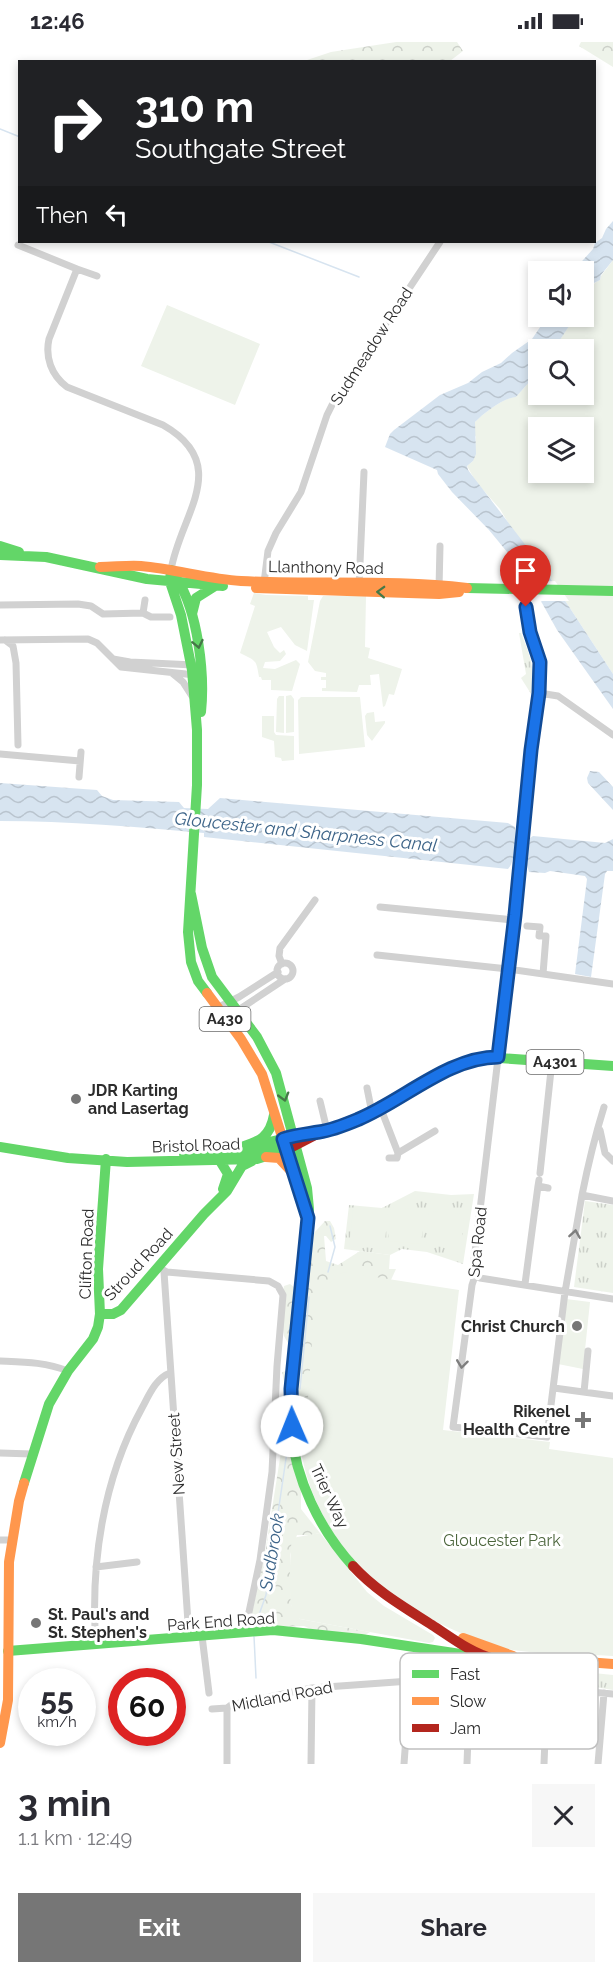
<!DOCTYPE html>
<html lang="en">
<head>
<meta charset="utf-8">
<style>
	body { margin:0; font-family:Raleway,sans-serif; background:#f7f7f7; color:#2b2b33; height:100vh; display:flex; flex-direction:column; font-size:22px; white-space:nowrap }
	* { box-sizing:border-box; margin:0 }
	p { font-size:20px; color:#7c7c81 }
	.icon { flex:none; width:33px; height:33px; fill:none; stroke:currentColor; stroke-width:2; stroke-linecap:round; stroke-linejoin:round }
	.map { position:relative; height:1722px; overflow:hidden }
	.panel { display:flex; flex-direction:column; background:#fff; flex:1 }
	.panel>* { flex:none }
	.guide { position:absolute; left:18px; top:18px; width:578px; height:183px; border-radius:0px; box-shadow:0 3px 9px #0003; background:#202124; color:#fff; overflow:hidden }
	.tools { position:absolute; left:528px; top:219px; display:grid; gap:12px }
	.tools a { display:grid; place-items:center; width:66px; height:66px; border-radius:0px; background:#fff; box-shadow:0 3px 9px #0003; font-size:30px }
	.speed { position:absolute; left:18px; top:1626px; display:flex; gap:12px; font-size:30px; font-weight:700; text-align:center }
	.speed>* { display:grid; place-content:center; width:78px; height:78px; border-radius:50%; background:#fff; box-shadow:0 3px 9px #0003; line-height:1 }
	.speed small { font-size:15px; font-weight:400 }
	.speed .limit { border:9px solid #d22; background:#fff; color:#111 }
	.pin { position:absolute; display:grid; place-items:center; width:51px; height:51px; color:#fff; margin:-62px -26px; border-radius:50% 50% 50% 0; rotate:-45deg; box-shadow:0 0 6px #0007 }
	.pin .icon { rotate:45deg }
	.me { position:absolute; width:66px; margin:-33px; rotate:359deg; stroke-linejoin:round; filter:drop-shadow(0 0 4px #0008) }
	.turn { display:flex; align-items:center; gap:21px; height:126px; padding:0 18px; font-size:27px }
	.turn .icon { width:78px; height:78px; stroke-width:2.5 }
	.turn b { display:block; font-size:42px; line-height:51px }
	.then { display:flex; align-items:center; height:57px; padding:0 18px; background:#0003; gap:12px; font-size:22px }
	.round { display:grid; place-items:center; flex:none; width:63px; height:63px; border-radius:0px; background:#f7f7f7 }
	.overview { display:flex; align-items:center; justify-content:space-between; height:102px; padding:0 18px }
	h1 { font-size:36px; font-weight:700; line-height:45px }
	.primary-button { display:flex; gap:12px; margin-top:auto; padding:12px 18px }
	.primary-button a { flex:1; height:69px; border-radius:0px; background:#767676; color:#fff; font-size:24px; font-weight:700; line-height:69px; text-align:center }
	.primary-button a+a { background:#f7f7f7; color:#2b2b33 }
	.status { display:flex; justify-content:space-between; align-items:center; height:42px; padding:0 30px; background:#fff; direction:ltr }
	.status svg { height:16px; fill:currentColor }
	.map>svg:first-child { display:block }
</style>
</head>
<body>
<div class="status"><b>12:46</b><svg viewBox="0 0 49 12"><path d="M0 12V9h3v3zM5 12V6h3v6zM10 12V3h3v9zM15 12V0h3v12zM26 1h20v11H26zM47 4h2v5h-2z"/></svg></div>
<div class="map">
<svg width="613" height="1722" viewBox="0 0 613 1722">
	<defs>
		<pattern id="grass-tufts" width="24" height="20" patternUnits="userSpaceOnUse" patternTransform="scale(1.5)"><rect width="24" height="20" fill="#eef3ea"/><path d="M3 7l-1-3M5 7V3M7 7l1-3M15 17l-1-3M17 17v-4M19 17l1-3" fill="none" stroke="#ccd0c9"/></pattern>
		<pattern id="forest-crowns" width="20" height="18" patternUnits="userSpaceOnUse" patternTransform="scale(1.5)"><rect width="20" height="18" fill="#eef3ea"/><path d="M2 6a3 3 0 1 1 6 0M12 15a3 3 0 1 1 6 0" fill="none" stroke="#ccd0c9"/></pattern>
		<pattern id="water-waves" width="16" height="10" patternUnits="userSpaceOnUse" patternTransform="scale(1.5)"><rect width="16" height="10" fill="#d7e4f0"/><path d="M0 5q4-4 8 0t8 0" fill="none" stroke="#b9c4ce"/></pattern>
	</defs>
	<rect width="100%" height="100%" fill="#fff"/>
	<!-- grass -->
	<path fill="url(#grass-tufts)" d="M519,591H521C530,613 536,630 533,655L521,636L526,632Z
		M415,1149L451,1153L474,1152L463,1222L427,1210L402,1207L390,1213L344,1207L349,1163L382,1166Z
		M585,1159L613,1163V1251L574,1245Z
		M555,1627L613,1633V1648L558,1639L552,1643L546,1642L544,1636L546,1631Z"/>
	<!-- forest -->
	<path fill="url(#forest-crowns)" d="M396,0H457L463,9L450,19H304L331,10Z
		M581,0H613V25L579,4Z
		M325,1179H330L334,1186L336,1197L331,1200L326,1194H324L326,1219L338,1223L360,1209L390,1213L389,1227H396L317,1400L302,1413L300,1402L296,1393L301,1445V1467L320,1491L311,1493H297L290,1513L291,1563L300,1577L370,1590L365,1593L313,1588L304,1584L275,1585L253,1582L250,1579L265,1511L284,1391L281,1368L286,1349L282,1330L295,1327L292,1308L284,1294L280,1270L284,1244L290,1242L306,1254L314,1191Z"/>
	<!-- green -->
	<path fill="#eef3ea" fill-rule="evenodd" d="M613,218V632L547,531L513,489L500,467L476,440L467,424L473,419L476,395L474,392L475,380C483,372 504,355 516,355L538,330V352H584V308L554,307L574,276L584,274C584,263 588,242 600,238L601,234ZM538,386H584V430H538Z
		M167,263L260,302L235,363L141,324Z
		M254,551L266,553L308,554V558H314L307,609L295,603L281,585L267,590L274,605L280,611L284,608L286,612L280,619L265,620L263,626L275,627L296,618L300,622L292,649L271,648V638H262L261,635H259C256,617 256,619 240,611L255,564L250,562Z
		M323,554H366L365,605L370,606L368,616L402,627L394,653L389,652L385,664L383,665L379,632L370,633L371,643H359L357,650L322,649V646H326V638H321V635H326V631L315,629L308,620L320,559Z
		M291,653L294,657V690L286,691V654Z
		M279,654H284V691L276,690L277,657Z
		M301,655H360L365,705L299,712L298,658Z
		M374,670L375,680L385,679V681L372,699L367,693L365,674L367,671Z
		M262,674H274V690L276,693L294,694V718L282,719L281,716L275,715L274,699L262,695Z
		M391,1165L425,1168L421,1202L388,1199Z
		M353,1168L388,1172L384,1207L349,1204Z
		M429,1169L464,1172L461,1207L426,1203Z
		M343,1230L459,1248L443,1388L550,1400L549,1407L613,1416V1614C580,1612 545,1613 513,1608C494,1605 474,1597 456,1589C377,1555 312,1491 300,1402L310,1400L306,1384L314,1271L321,1248Z
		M566,1257L590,1260L583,1327L558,1322Z
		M320,1491L367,1550L384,1564L433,1593L435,1596L433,1600L429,1601L300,1577C297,1575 295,1574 293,1570C288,1561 290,1508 292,1496Z"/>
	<!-- water -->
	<path fill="url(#water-waves)" d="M613,179V218L601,233L600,238L594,241L584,261V230L574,228L593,207L595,201L602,196L606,187Z
		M547,275H575L554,307L538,308V330L516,355C503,356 484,371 475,380L476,412L473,419L467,424L468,428L547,531L613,632V667L557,588L542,561L524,538L517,522L489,488L452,450L438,432L437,428L385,405L390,392L394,388L440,353L468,341L482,330L501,321L512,311L532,297Z
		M590,729L599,730L613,745V768L588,741L587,736Z
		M0,741L97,748L102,754L113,758L179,760L184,766L208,767L220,756L508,781L515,785L516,801L519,805H525L529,803L530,796L533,794L605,801L613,797V829H607L605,832L591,935L575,932L587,837L585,834L550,829L545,831L529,830L525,816C507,813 516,818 508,827L204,795V791C136,785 69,779 0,779Z"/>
	<!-- pier -->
	<path fill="#fff" d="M555,539L569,559H542L539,561L522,540Z"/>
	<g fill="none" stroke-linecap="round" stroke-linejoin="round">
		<!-- stream -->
		<path stroke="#d7e4f0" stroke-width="1.5" d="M0,87L20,95
			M269,200L359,235
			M328,1230L335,1205L330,1184
			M300,1347L309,1255
			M255,1584L266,1553L288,1403
			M254,1594L256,1636"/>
		<!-- street -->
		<path stroke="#d1d1d1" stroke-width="7" d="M18,203L77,227
			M97,234L77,227L49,297C45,315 51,333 67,345L163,383C233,423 180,473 171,528
			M264,541L268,509L276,491L301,450L327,373L333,361L440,200
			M359,544L364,430
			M439,546L440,504
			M524,549L530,590L540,620L539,651L531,708L515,873L473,1227L475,1234L472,1243L453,1385L547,1395L565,1250L582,1153L613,1159
			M0,563L78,562L91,564L103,572L143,571L151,575H170
			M143,571L145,558
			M0,598L88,597L97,601L121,625L195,633
			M5,598L13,604L16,621L18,703
			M113,617L130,620L194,623
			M172,631L183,640L192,654
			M539,651L558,654L613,693
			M0,712L80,719
			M79,735L81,710
			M380,865L514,878
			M527,884L540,885L539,894H546L543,932
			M377,913L508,927L613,942
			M277 929a8 8 0 1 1 16 0a8 8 0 1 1-16 0Z
			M282,922L279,914L280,906L315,858
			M217,966L239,955L278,930
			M223,975L237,969L285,937
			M367,1046L372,1071
			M320,1059L327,1088
			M381,1067L398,1111
			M600,1088L605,1111L613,1119
			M389,1116H397L398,1111L435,1089
			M540,1131L552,1019
			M539,1138L538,1144L548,1146
			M582,1153C588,1123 595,1094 604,1065
			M158,1225L167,1230L269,1239L278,1244L283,1253L277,1324L272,1430L260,1518L245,1589
			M164,1230L189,1595
			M475,1234L480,1236L613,1257
			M525,1242L538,1144
			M0,1319C24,1320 45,1320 68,1329
			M554,1346L613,1354
			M584,1350L588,1309
			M0,1411L32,1412
			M0,1498H12
			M96,1525L137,1520
			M202,1594L209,1651
			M96,1603C90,1522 103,1437 142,1366C149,1353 156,1336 170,1331
			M533,1637L547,1646L613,1652
			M532,1639L535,1627V1616
			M212,1667L227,1666L231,1663L312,1646L410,1639L525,1643C539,1639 542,1630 544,1617
			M227,1722V1666
			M311,1722L312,1646
			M404,1722L410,1639
			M467,1722L470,1641
			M544,1722L547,1646
			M598,1722L604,1651"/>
		<!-- fast -->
		<path stroke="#63d668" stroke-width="10" d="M0,504L19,510
			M0,513L46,515L147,537L223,544
			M171,528L170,540L181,573L192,628L197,688V743L188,890L191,920L198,939L207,951
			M177,537C198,570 205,632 201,670
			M467,546L613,549
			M192,572L196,556L215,544
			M191,852L202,906L212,935L257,995L276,1031L307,1146L309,1167C305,1207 301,1247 297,1286C294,1320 289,1354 291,1387C295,1437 320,1488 353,1524
			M455,1025L485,1015L613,1024
			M252,1104L283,1097
			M0,1105L68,1116L127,1120L257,1117L286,1108
			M230,1109C253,1100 269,1101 274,1073
			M233,1111L251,1110L291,1101
			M184,1112L237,1108
			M220,1119L228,1132L223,1147
			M100,1272H113L121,1268L204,1172L227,1149L242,1124L252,1119
			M24,1441L49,1362L68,1329L93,1297L98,1285L100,1272L98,1227L106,1117
			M8,1609L273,1588L361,1597L487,1616"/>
		<!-- slow -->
		<path stroke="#ff974d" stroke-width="10" d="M100,525C114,525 128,523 141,524C175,527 208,537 241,539C317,543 392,537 467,546
			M256,546L439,552L459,550
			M207,951L241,997L262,1032L305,1167
			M266,1115L279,1116L291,1129
			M463,1596L513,1614
			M494,1617L534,1616L613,1622
			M0,1701L8,1658L9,1520L19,1459L24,1441"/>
		<!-- jam -->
		<path stroke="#b3261e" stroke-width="10" d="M292,1105L321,1090L381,1067L455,1025
			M353,1524C376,1549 404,1565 432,1583C452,1596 471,1611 494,1617"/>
	</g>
	<!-- one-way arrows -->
	<defs><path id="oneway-chevron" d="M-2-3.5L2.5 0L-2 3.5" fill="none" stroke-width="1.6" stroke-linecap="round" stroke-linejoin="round" transform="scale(1.5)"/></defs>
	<g stroke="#457847">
		<use href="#oneway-chevron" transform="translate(381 550) rotate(-178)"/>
		<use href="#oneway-chevron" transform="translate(198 602) rotate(78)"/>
		<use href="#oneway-chevron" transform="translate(284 1055) rotate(74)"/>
	</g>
	<g stroke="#7e7e7e">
		<use href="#oneway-chevron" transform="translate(575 1192) rotate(-81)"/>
		<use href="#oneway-chevron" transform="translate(462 1322) rotate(97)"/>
	</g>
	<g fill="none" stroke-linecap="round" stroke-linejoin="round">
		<!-- route casing -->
		<g stroke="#114b97" stroke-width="15">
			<path id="route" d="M292,1384L291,1347L308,1176L283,1097C295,1093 307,1092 319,1090C333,1088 347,1082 359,1077C404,1058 449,1015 498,1015L515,873L531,708L539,651L540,620L530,590L526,565"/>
		</g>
		<!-- route -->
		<use href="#route" stroke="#1a73e8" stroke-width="10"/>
	</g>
	<!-- markers -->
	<g fill="#767676" stroke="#fff" stroke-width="2">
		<circle cx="76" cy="1057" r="6"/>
		<circle cx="577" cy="1284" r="6"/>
		<path d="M580 1369h6v6h6v6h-6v6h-6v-6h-6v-6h6z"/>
		<circle cx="36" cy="1581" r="6"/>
	</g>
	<g text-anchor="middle" stroke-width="6" stroke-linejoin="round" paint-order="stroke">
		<!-- shield labels -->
		<g fill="#fff" stroke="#6b6b6b" stroke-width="1.5">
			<rect x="199.5" y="965" width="51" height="24" rx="4.5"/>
			<rect x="526.5" y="1008" width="57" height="24" rx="4.5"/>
		</g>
		<g font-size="15" font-weight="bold" fill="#2c2c2c">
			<text x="225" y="982">A430</text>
			<text x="555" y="1025">A4301</text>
		</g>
		<!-- street labels -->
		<g font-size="16" fill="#2c2c2c" stroke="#fff">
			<text transform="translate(371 304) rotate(-57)" y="6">Sudmeadow Road</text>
			<text transform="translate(326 525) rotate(1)" y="6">Llanthony Road</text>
			<text transform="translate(196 1103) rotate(-2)" y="6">Bristol Road</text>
			<text transform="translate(477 1200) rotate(-84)" y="6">Spa Road</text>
			<text transform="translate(86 1212) rotate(-88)" y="6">Clifton Road</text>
			<text transform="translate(138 1222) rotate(-47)" y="6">Stroud Road</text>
			<text transform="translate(176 1412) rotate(-94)" y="6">New Street</text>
			<text transform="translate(330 1454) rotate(65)" y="6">Trier Way</text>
			<text transform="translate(221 1579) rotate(-4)" y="6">Park End Road</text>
			<text transform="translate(282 1654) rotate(-11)" y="6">Midland Road</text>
		</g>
		<!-- poi labels -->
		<g font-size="16" font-weight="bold" fill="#2c2c2c" stroke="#fff" text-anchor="start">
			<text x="88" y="1054">JDR Karting<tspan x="88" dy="18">and Lasertag</tspan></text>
			<text x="565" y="1290" text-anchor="end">Christ Church</text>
			<text x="570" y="1375" text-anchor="end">Rikenel<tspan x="570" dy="18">Health Centre</tspan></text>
			<text x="48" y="1578">St. Paul's and<tspan x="48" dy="18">St. Stephen's</tspan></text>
		</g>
		<!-- park labels -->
		<g font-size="16" fill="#4b653c" stroke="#fff">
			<text x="502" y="1504">Gloucester Park</text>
		</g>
		<!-- water labels -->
		<g font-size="18" font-style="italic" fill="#3e6589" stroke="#fff">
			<text transform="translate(306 790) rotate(6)" y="6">Gloucester and Sharpness Canal</text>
			<text transform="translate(272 1510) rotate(-81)" y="6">Sudbrook</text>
		</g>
	</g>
	<!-- legend -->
	<rect x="400" y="1611" width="198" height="96" rx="9" fill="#fff" stroke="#c0c0c0" stroke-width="1.5"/>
	<rect x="412" y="1628" width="27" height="8" fill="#63d668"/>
	<rect x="412" y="1655" width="27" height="8" fill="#ff974d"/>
	<rect x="412" y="1682" width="27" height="8" fill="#b3261e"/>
	<g font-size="16" fill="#2c2c2c">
		<text x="450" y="1638">Fast</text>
		<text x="450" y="1665">Slow</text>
		<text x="450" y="1692">Jam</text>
	</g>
</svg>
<div class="tools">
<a><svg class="icon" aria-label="sound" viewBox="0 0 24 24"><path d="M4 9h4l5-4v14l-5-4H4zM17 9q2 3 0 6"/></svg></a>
<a><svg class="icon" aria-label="search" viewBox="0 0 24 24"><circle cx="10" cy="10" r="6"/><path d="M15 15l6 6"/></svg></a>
<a><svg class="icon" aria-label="layers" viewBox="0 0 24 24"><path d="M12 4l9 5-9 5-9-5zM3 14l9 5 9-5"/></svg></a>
</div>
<div class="speed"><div>55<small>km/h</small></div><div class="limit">60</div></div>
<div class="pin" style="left:526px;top:565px;background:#d93025"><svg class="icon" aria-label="arrive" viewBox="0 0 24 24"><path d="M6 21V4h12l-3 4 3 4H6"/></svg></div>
<svg class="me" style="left:292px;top:1384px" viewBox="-20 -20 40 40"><circle r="19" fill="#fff"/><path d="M0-13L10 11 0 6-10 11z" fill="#1a73e8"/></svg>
<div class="guide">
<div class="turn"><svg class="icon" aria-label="right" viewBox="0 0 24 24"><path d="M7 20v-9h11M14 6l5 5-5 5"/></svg><div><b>310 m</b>Southgate Street</div></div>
<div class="then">Then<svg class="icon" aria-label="left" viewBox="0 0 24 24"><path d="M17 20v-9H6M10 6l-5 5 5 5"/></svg></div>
</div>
</div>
<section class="panel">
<div class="overview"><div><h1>3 min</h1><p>1.1 km · 12:49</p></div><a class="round"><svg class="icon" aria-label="close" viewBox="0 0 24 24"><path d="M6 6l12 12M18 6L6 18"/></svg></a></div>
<div class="primary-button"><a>Exit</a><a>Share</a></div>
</section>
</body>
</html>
